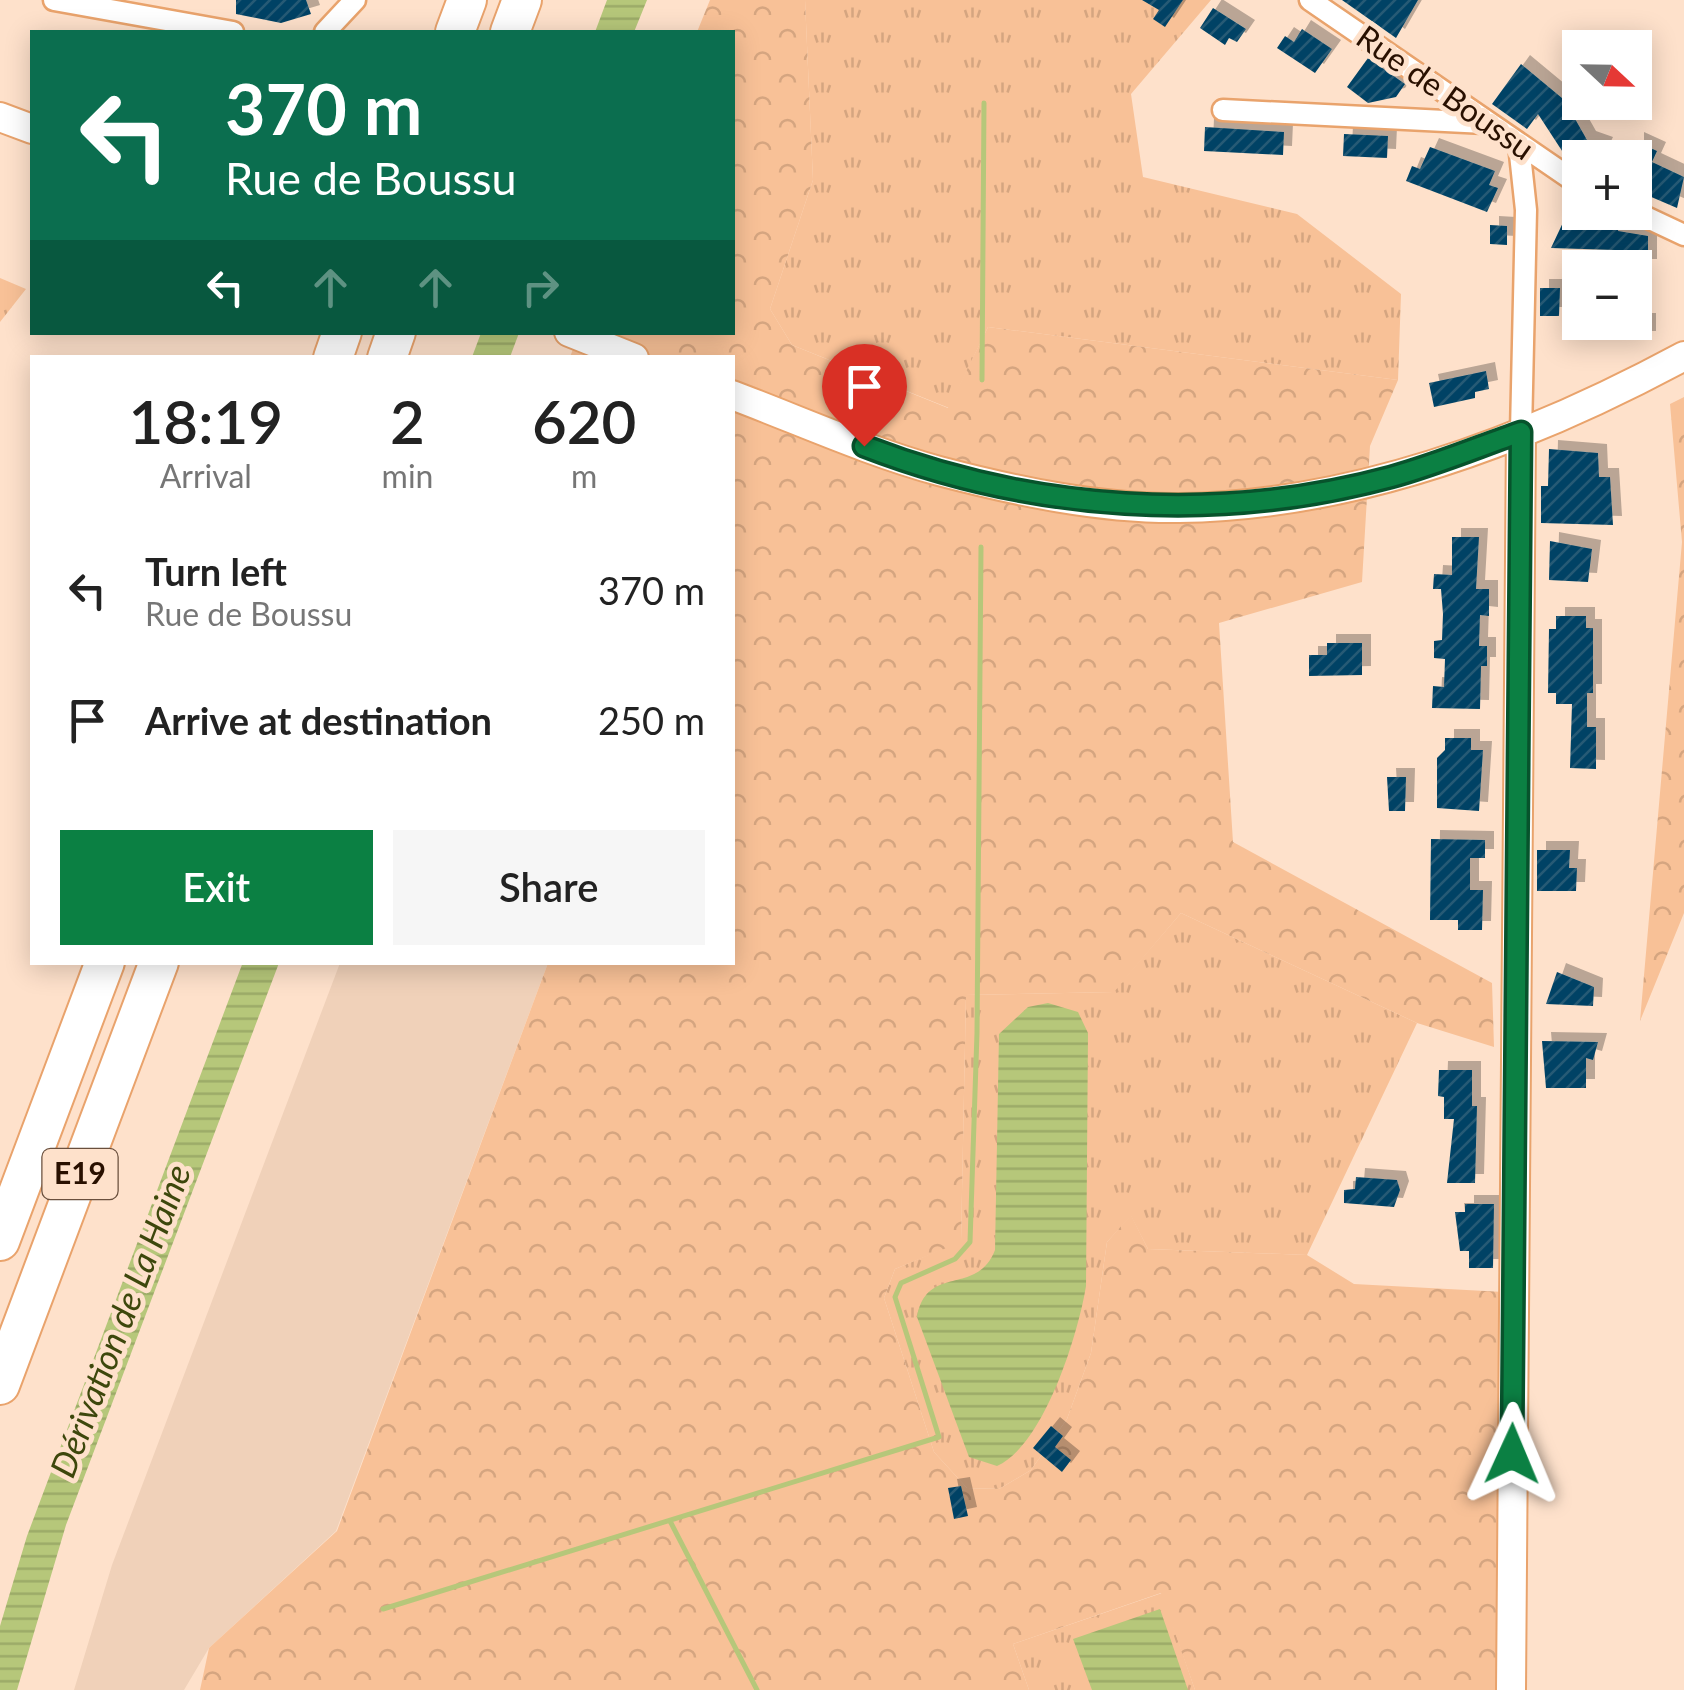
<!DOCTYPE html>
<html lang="en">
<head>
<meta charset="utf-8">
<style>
	body { margin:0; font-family:Lato,sans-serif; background:#f6f6f6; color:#222; height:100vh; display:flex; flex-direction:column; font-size:38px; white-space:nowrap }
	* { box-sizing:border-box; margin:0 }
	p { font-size:32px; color:#767676 }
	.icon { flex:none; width:55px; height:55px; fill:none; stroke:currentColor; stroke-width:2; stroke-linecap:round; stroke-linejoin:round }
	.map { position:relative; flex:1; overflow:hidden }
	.details { position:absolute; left:30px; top:355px; width:705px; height:610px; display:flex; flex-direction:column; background:#fff; border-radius:0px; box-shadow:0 5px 25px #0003 }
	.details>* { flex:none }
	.banner { position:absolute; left:30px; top:30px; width:705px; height:305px; border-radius:0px; box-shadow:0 5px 25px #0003; background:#0b6e4f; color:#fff; overflow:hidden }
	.needle { width:65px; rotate:112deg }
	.fabs { position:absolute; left:1562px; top:30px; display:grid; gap:20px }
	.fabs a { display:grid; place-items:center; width:90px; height:90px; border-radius:0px; background:#fff; box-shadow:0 5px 25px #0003; font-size:50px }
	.pin { position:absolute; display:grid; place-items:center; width:85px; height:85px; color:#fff; margin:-102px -42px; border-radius:50% 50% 50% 0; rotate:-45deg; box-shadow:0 0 10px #0007 }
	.pin .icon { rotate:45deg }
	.me { position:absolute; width:110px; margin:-55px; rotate:1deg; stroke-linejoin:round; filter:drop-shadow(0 0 8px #0008) }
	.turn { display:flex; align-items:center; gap:35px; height:210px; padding:0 30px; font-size:45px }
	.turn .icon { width:130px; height:130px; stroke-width:2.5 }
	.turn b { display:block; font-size:70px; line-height:85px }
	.lanes { display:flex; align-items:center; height:95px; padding:0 30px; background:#0003; justify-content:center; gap:50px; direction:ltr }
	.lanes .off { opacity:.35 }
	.eta { display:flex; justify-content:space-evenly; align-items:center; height:170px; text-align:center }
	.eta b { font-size:60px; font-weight:600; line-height:70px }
	.cta { display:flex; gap:20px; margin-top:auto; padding:20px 30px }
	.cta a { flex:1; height:115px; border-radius:0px; background:#0b8043; color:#fff; font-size:40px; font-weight:600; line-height:115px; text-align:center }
	.cta a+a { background:#f6f6f6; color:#222 }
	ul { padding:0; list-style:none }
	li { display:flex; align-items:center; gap:30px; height:130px; padding:0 30px }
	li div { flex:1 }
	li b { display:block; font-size:38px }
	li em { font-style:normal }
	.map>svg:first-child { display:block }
</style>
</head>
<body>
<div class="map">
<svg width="1684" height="1690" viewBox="0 0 1684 1690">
	<defs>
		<pattern id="grass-tufts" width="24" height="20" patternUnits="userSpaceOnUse" patternTransform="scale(2.5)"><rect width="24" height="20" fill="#f8c197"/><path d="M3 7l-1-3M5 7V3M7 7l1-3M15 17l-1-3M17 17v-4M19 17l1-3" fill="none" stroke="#d5a580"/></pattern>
		<pattern id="forest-crowns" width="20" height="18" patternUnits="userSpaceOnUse" patternTransform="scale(2.5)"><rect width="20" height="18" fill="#f8c197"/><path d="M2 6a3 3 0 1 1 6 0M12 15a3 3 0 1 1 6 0" fill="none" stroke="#d5a580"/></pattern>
		<pattern id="water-rules" width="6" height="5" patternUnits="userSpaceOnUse" patternTransform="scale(2.5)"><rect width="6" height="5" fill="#b6c77a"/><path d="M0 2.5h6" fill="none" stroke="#9caa68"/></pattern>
		<pattern id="building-hatch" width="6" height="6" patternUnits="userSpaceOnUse" patternTransform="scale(2.5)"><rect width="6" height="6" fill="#004365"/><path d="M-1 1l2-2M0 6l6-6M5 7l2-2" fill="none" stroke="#265a74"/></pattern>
		<filter id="shadow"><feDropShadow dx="9" dy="-9" stdDeviation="0" flood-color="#0004"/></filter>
	</defs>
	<rect width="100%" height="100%" fill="#fee1cb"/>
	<!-- built -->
	<path fill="#f0d1b9" d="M340,963H548L336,1531L209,1648L184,1690H74L112,1565Z"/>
	<!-- grass -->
	<path fill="url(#grass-tufts)" d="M805,0H1211L1131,94L1143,177L1297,214L1401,294L1398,380L988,327L949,408L792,345L770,309L813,180Z
		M0,278L26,289L0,322Z
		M1181,913L1417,1023L1307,1255L1148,1249L1131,1216L1107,1242L1091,1353L1067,1419L1031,1470L999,1489L967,1488L934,1452L884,1298L895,1269L961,1241L966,995L1113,992Z
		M1162,1593L1195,1690H1029L1013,1644Z"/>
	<!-- forest -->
	<path fill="url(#forest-crowns)" d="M710,0H805L813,180L770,309L792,345L948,408L988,327L1398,380L1370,446L1362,582L1219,623L1233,842L1492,983L1494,1047L1417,1023L1181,913L1114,992L966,995L961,1242L895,1269L884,1298L934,1452L967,1488L999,1489L1031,1470L1067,1419L1091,1353L1107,1242L1131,1215L1148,1249L1307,1255L1354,1284L1504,1292L1498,1690H1195L1161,1593L1013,1644L1029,1690H200L209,1648L337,1531L548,963L732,962V358L570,357L579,333L732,332V32H697Z
		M1684,397V913L1640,1021L1682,542L1670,404Z"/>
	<!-- water -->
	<path fill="url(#water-rules)" d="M607,0H647L634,32H595Z
		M481,333V332L519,333L510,357H472Z
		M243,962L279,963L66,1525L17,1690H0V1626L27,1536Z
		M1048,1003L1078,1012L1088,1033L1086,1286C1078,1335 1044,1445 997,1466L969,1457L917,1317C927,1263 977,1297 995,1250L999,1034L1028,1007Z
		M1160,1609L1188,1690H1092L1073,1639Z"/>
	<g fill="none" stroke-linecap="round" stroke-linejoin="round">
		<!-- stream -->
		<path stroke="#b6c77a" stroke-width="5" d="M982,380L984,103
			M670,1521L757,1690
			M383,1609L939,1437L895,1297L901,1283L955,1259L970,1242L977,1033L981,547"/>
	</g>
	<!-- building -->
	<path fill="url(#building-hatch)" filter="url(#shadow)" d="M236,0H306L311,14L281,23L236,14Z
		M1142,0H1183L1165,27L1153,19L1159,10Z
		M1342,0H1418L1396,38Z
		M1213,8L1246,29L1237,42L1229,38L1225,45L1200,28Z
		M1302,29L1332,49L1315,73L1277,48L1285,36L1294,42Z
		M1368,58L1405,84L1396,97L1368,103L1347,87Z
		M1521,64L1574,108L1570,110L1587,140L1604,146L1598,158H1580V165L1566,157L1538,114L1527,129L1492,104Z
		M1205,127L1284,132L1283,155L1204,151Z
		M1344,134L1388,136L1387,158L1343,156Z
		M1635,141L1657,151L1652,162L1684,177L1677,208L1635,190Z
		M1430,147L1495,171L1489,185L1498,188L1487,212L1406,181L1412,166L1420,169Z
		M1575,197L1580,199V212H1621L1618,231L1648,236V268H1615V250L1551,248Z
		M1490,225L1507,226V245L1490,244Z
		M1540,288H1560L1559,316H1540Z
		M1615,322H1647V340H1615Z
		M1486,371L1489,389L1475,392V398L1434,407L1429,383Z
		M1549,449L1598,453L1599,477H1610L1613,525L1541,523V486H1548Z
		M1452,537H1479L1476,589H1489V616L1480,615L1479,646H1487V666H1481L1480,709L1432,708L1433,686L1444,687L1445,659L1434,658V641L1442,640L1443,614L1441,589H1433L1434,574L1452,575Z
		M1550,541L1592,549L1588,582L1549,580Z
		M1556,616H1586V628H1593V693H1587V727H1596V769L1570,768L1572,704H1556V693H1548L1549,629H1556Z
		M1327,643H1362V675L1309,676V655H1327Z
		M1445,738H1471V750H1483L1479,811L1437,808V758L1445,750Z
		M1387,777H1406L1405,811H1389Z
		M1431,839L1485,840V858H1470V890H1483L1482,930H1458V920H1430Z
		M1537,850H1570L1569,868H1577L1576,891H1537Z
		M1557,972L1594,987L1593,1006L1546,1004Z
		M1542,1041L1598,1042L1593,1060L1586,1058V1088H1546Z
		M1439,1070H1472V1106H1477L1475,1183H1447L1454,1119H1444V1097L1438,1096Z
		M1356,1177L1397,1180L1400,1190L1394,1207L1344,1203V1190L1355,1189Z
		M1465,1204H1494L1493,1268H1469V1251H1460L1455,1212H1465Z
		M1051,1426L1063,1436L1055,1447L1071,1460L1062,1472L1033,1448Z
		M961,1486L968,1516L954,1519L948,1488Z"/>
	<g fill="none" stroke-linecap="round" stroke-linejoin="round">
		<!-- street casing -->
		<g stroke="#e9a36c" stroke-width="25">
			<path id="street" d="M54,0L233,32
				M1310,0L1580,185
				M325,32L355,0
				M1223,110L1485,123
				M1519,145L1526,210L1521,432
				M1635,212L1684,235"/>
		</g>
		<!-- secondary casing -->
		<g stroke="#e9a36c" stroke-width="32">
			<path id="secondary" d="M0,117L32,129
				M569,332L634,358
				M732,395C801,421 869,452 939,471C1015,491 1100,509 1179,508C1355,506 1532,438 1684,356
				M1511,1690L1521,432"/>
		</g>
		<!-- highway casing -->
		<g stroke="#e9a36c" stroke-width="42">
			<path id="highway" d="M455,32L467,0
				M510,32L522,0
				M333,358L342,332
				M387,358L396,332
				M0,1241L105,962
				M0,1385L159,962"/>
		</g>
		<!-- street -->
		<use href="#street" stroke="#fff" stroke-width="20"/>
		<!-- secondary -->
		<use href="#secondary" stroke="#fff" stroke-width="28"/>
		<!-- highway -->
		<use href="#highway" stroke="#fff" stroke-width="38"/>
	</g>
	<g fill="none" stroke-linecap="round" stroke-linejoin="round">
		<!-- route casing -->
		<g stroke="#07532c" stroke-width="25">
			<path id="route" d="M864,446C1032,511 1217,524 1391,477C1435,465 1478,447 1521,432L1512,1454"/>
		</g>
		<!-- route -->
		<use href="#route" stroke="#0b8043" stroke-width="18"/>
	</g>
	<g text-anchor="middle" stroke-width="10" stroke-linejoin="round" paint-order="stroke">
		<!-- shield labels -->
		<rect fill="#fee1cb" stroke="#694f3d" stroke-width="2.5" x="42.5" y="1149" width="75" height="50" rx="8"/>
		<g font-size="30" font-weight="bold" fill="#291000">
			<text x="80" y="1184">E19</text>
		</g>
		<!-- street labels -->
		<g font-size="32" fill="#291000" stroke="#fee1cb">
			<text transform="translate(1445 93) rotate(35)" y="11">Rue de Boussu</text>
		</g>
		<!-- water labels -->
		<g font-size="35" font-style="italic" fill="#3d470c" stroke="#fee1cb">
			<text transform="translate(121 1321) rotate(-69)" y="12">Dérivation de La Haine</text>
		</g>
	</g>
</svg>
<div class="fabs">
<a><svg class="needle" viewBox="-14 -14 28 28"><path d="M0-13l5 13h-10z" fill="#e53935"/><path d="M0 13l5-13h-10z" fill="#767676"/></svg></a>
<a>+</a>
<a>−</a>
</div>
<div class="pin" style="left:864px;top:446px;background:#d93025"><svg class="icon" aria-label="arrive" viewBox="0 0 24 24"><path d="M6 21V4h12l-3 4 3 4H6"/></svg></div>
<svg class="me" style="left:1512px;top:1454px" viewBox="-20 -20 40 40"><path d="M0-17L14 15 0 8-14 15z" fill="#0b8043" stroke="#fff" stroke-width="4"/></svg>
<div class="banner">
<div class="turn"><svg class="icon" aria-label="left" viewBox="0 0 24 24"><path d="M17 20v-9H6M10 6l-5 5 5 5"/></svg><div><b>370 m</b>Rue de Boussu</div></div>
<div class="lanes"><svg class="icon" aria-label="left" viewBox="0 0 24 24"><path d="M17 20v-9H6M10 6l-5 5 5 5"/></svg><svg class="icon off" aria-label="ahead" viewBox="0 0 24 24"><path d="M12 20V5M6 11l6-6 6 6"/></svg><svg class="icon off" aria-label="ahead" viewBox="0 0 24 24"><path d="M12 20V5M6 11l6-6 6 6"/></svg><svg class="icon off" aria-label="right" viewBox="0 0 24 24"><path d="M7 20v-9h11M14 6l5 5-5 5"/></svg></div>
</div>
<section class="details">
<div class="eta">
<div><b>18:19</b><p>Arrival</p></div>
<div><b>2</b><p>min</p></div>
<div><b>620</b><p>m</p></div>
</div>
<ul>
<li><svg class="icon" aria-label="left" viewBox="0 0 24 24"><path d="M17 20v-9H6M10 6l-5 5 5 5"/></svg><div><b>Turn left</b><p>Rue de Boussu</p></div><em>370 m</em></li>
<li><svg class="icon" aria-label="arrive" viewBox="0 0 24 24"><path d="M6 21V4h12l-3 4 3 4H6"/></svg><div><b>Arrive at destination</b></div><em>250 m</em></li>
</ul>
<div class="cta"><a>Exit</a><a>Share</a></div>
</section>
</div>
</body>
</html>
